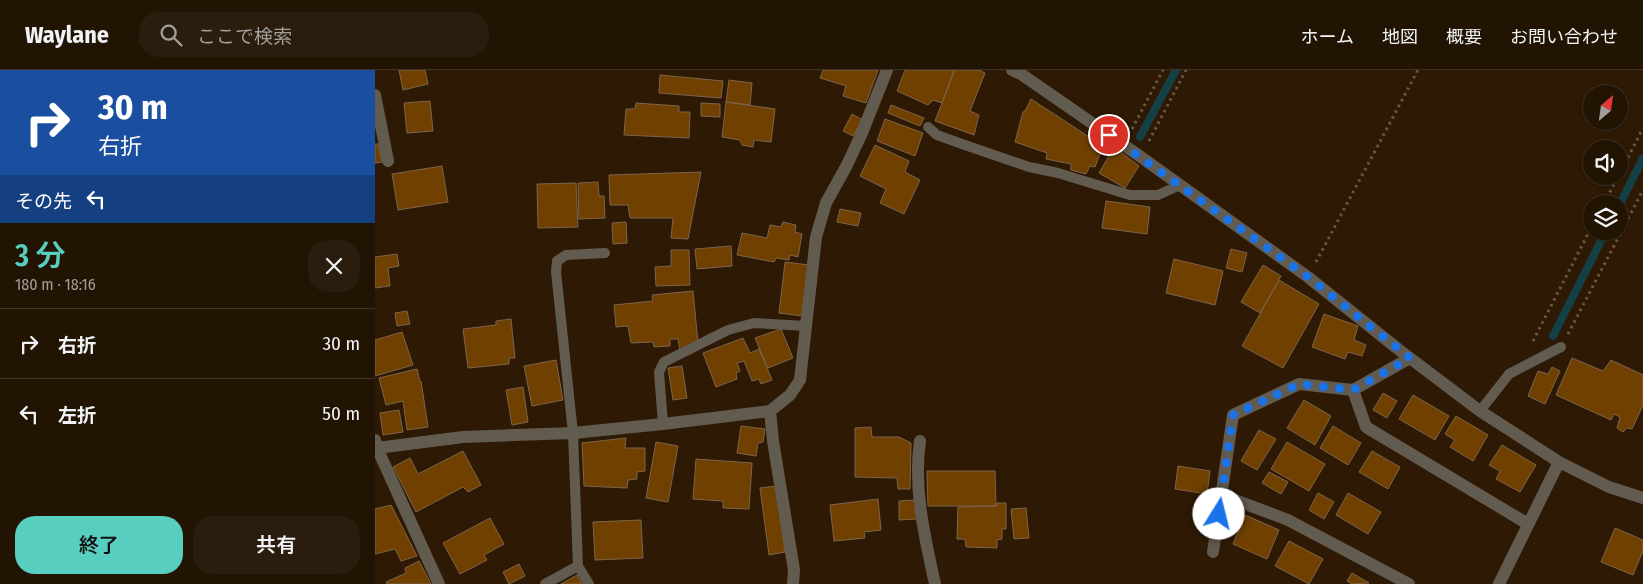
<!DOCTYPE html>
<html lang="ja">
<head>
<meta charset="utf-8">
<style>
	body { margin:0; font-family:"Fira Sans Condensed","Noto Sans JP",sans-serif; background:#2a1d0d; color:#f1f3f6; height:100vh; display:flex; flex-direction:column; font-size:19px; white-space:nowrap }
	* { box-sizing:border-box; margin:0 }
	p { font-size:16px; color:#a29e9a }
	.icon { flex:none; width:28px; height:28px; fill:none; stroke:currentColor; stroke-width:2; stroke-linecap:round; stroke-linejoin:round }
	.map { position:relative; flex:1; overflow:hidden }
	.side { display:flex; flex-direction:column; background:#221403; width:375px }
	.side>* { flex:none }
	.hud { background:#1a4fa0; color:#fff; overflow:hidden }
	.needle { width:32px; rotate:29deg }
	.controls { position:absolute; left:1208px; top:15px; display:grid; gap:10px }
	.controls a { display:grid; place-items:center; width:45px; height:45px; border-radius:50%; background:#221403; box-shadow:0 1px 4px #0004,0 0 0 1px #3f3325; font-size:25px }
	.pin { position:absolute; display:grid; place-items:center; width:42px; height:42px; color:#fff; margin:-21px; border:2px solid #fff; border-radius:50%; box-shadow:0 1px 5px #0007 }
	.me { position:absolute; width:55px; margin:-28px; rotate:9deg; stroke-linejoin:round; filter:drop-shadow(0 0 4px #0008) }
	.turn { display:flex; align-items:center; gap:18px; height:105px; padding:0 15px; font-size:22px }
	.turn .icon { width:65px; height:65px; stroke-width:2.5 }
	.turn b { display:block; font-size:35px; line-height:42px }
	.then { display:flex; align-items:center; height:48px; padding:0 15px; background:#0003; gap:10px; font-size:19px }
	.round { display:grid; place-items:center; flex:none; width:52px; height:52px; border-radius:20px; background:#2a1d0d }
	.summary { display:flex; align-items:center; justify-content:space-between; height:85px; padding:0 15px }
	h1 { font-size:30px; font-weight:600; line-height:38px; color:#58cec1 }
	.button { display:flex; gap:10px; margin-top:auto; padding:10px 15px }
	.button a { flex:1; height:58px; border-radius:20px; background:#58cec1; color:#111; font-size:20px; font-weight:600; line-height:58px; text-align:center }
	.button a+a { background:#2a1d0d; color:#f1f3f6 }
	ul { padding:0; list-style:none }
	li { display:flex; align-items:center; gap:15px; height:70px; padding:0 15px; border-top:1px solid #3f3325 }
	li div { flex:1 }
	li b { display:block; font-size:19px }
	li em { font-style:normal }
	header { display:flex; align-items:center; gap:30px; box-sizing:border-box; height:70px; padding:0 25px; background:#221403; border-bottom:1px solid #3f3325 }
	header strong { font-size:24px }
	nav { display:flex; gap:28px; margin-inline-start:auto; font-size:18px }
	.search { width:350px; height:45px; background:#2a1d0d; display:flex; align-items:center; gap:12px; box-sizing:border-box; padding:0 18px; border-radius:20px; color:#a29e9a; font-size:19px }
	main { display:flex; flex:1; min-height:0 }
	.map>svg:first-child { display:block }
</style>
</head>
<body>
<header>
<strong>Waylane</strong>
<div class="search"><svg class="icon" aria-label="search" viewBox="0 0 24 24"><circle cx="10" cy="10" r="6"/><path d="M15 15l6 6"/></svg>ここで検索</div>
<nav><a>ホーム</a><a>地図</a><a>概要</a><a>お問い合わせ</a></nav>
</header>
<main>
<section class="side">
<div class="hud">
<div class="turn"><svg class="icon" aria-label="right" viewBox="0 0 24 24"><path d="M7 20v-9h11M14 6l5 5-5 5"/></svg><div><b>30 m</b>右折</div></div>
<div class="then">その先<svg class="icon" aria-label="left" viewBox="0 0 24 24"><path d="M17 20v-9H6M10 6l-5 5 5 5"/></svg></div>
</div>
<div class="summary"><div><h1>3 分</h1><p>180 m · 18:16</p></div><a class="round"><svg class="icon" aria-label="close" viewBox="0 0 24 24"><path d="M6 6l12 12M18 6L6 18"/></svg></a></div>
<ul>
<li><svg class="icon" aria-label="right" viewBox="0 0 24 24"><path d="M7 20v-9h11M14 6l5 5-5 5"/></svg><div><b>右折</b></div><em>30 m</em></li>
<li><svg class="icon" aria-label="left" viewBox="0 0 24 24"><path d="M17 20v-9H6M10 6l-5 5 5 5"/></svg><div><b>左折</b></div><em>50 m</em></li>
</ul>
<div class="button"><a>終了</a><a>共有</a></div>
</section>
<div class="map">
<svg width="1268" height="514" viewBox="0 0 1268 514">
	<rect width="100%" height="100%" fill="#2e1a04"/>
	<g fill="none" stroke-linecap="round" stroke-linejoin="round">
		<!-- stream -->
		<path stroke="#143f45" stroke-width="8" d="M765,67L801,0
			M1244,136L1268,88
			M1178,266L1231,161"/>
	</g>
	<!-- building -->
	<path fill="#6f4000" stroke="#7d644c" d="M24,0H50L53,14L28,20Z
		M448,0H503L491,33L468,26L471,16L445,8Z
		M530,0H579L567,33L558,30L553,35L522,21Z
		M580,0H604L610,3L595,41L604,45L599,65L560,51Z
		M285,5L348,11L346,28L284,23Z
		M354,10L377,13L375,35L351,32Z
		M656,29L728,76L720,97L715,96L711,104L696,100V94L671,89L672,83L640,72L648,42L650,41Z
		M55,31L58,61L32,63L29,33Z
		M351,32L400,39L396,72L379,70L378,77L367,75L365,70L347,67Z
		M261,33L304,36V42H315L314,68L249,65L251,39H260Z
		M326,33L345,34V47L326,46Z
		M516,35L549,48L545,56L513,43Z
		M477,44L488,50L478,66L468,61Z
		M510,49L548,63L540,86L502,71Z
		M0,74H3L7,92L0,93Z
		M500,75L534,91L530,102L545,110L529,144L505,133L511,119L485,106Z
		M739,77L764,96L750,118L724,103Z
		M67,96L73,132L23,140L17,104Z
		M326,102L313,169L296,168L298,148H255L253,135H235L234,105Z
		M223,112L224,126H229L230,148L204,149L203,113Z
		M201,113L203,157L163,158L162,114Z
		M731,131L775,137L772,164L727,158Z
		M465,139L486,143L483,156L462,152Z
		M251,152L252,173L238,174L237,153Z
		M408,152L421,155L420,162L427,164L423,187L415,185L414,190L401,188L399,192L362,185L367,163L392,168L395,155L406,157Z
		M356,176L357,196L322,199L320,179Z
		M856,179L872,183L867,202L851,198Z
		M296,180H314L315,215L281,216L280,197L296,196Z
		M22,184L24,196L13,198L15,216L0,218V187Z
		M799,189L848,201L840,235L791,223Z
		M410,192L434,195L427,246L404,243Z
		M888,195L906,206L885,243L866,232Z
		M904,210L944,234L908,298L867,276Z
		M318,221L323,273L305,281L303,269H295V276L279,277L278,272L256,273L253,256L241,257L239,235L278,231L277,225Z
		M32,241L35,254L22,256L20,243Z
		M949,244L983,256L979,270L991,275L987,286L973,282L970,289L937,277Z
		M136,249L140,288H134V294L93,298L88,259L121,255V251Z
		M406,259L418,288L393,298L380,268Z
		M27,262L38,295L0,306V270Z
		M368,268L375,283L384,279L397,310L386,314L384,309L377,311L369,291L362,293L365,301L361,303L362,309L341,317L328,283Z
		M1197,288L1228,301L1236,290L1268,305V335L1257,359L1252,358L1248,362L1242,358L1245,347L1239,344L1236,350L1181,325Z
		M181,290L188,330L157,336L149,296Z
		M307,296L312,328L298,330L293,298Z
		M1177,297L1185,301L1170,334L1153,326L1163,301L1173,304Z
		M42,299L45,312L46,311L53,357L32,360L28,331L11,335L4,308Z
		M148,317L153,352L137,355L131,320Z
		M1008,323L1022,331L1012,348L998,340Z
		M1038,325L1074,346L1060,370L1024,349Z
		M929,330L956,346L940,375L912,358Z
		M24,340L28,362L8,365L5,343Z
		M1081,346L1113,365L1098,391L1075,377L1080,370L1070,364Z
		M366,356L390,359L388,372L383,373L381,386L362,383Z
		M958,356L986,373L973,395L945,378Z
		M496,357L497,367H524L536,373L535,419H523L522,408L480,407V358Z
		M884,360L901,369L882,400L866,391Z
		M251,368L250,378H270V401L262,402V409L253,410L252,418L209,416L207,373Z
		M281,372L303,376L293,432L271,428Z
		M912,372L950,394L934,421L896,399Z
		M1127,375L1161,395L1145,422L1121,409L1125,401L1114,395Z
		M88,381L106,415L93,422L88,417L41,442L18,397L35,388L43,404Z
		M997,381L1025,397L1013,419L984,402Z
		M321,389L377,393L374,439L348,438V431L318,429Z
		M803,396L835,401L832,424L800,419Z
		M552,401H620L621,436H553Z
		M894,402L913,412L906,424L887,413Z
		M401,416L410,482L394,485L385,418Z
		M943,423L959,432L949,449L934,440Z
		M973,423L1006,442L993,464L961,445Z
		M503,429L506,460L489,462L490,468L459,471L455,435Z
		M540,430L542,449L524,450V431Z
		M622,433H631V459H627V469L622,470V478L591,477L590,469H582L583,437L621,436Z
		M16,435L42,486L26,491L20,479L0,484V439Z
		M651,438L654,468L639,469L636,439Z
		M870,445L904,460L892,489L858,474Z
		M115,448L129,474L109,485L112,490L85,504L68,473Z
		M266,450L268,488L220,490L218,452Z
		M1240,458L1268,470V481L1258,505L1226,492Z
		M914,471L948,489L934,514L900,496Z
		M44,491L56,514H12L11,512L31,503L30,498Z
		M144,494L150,506L134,514L128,502Z
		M977,503L994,513L977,514L972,511Z
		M202,505L207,514H186Z"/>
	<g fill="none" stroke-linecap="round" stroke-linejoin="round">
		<!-- path -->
		<path stroke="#695744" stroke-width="3" stroke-dasharray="2.5 4" stroke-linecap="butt" d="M757,59L788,0
			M774,71L811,0
			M1244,105L1268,58
			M1229,134L1243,106
			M941,192L1043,0
			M1193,264L1268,120
			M1158,271L1216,158"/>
		<!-- service -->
		<path stroke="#625b4f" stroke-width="10" d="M553,57L562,65L587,74L654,97L683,103L755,125H783L805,115
			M1105,341L1134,304L1186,277
			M288,354L284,302L289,292L353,260L379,253L431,256
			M170,514L203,496
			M214,514L203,496L198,363L181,202L182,191L191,185L230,183"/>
		<!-- minor -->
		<path stroke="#625b4f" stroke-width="12" d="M637,0L646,4L766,87L933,207L1023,279L1105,341L1184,392L1234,417L1268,428
			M0,25L13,91
			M978,320L991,357L1153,454
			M0,370L2,378L64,514
			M545,371C538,419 550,468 560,514
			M2,378L88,367L198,363L288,354L395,341
			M847,425L913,450L1034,514
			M838,482L858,345L924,314L978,320L1035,288
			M418,514L419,500L398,371L395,341L415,325L425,310L441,167L451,133L472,95L487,63L512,0
			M1124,514L1184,392"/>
	</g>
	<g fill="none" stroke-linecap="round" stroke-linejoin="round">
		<!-- route -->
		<path stroke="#1a73e8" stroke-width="9" stroke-dasharray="0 16.2" d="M734,65L933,207L1035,288L978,320L924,314L858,345L844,444"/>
	</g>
</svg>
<div class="controls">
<a><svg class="needle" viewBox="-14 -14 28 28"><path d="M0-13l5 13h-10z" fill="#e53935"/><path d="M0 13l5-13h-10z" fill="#a29e9a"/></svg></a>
<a><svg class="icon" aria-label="sound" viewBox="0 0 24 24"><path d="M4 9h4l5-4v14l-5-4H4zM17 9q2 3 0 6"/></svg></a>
<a><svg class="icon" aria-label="layers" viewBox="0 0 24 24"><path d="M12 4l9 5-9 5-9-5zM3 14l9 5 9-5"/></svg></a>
</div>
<div class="pin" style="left:734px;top:65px;background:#d93025"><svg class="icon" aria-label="arrive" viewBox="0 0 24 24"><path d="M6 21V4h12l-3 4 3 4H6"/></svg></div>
<svg class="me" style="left:844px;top:444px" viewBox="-20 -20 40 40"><circle r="19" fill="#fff"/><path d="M0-13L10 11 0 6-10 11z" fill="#1a73e8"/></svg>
</div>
</main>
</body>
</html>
